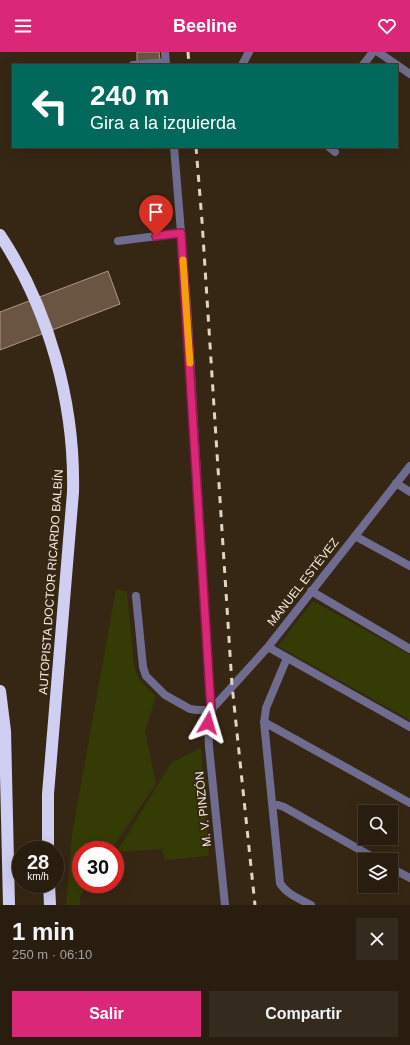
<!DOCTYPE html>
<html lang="es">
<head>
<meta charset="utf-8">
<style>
	body { margin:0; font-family:Helvetica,sans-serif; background:#342a1d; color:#f1f3f6; height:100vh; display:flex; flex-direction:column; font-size:15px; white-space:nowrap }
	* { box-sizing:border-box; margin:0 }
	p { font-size:13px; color:#a5a29e }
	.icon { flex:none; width:22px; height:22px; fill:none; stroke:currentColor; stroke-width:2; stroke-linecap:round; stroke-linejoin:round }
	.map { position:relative; height:853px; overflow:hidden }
	.sheet { display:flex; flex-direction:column; background:#281d0f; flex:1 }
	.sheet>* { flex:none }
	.hud { position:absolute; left:12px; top:12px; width:386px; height:84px; border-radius:0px; box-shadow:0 4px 16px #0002,0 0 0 1px #443b2f; background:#00695c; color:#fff; overflow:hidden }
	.fabs { position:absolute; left:358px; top:753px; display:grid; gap:8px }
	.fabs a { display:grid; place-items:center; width:40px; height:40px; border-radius:0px; background:#281d0f; box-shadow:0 4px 16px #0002,0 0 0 1px #443b2f; font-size:20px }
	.speed { position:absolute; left:12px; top:789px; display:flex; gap:8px; font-size:20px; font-weight:700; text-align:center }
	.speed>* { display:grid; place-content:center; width:52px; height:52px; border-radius:50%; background:#281d0f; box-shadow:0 4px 16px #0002,0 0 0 1px #443b2f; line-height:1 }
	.speed small { font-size:10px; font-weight:400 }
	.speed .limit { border:6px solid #d22; background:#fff; color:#111 }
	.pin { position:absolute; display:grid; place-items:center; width:34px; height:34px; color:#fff; margin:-41px -17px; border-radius:50% 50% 50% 0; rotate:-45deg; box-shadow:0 0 4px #0007 }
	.pin .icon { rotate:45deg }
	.me { position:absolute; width:44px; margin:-22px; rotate:7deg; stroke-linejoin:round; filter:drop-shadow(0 0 3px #0008) }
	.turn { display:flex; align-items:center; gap:14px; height:84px; padding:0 12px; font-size:18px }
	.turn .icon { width:52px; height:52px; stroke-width:2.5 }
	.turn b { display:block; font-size:28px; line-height:34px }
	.round { display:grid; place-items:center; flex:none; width:42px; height:42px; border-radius:0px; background:#342a1d }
	.headline { display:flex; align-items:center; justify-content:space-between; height:68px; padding:0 12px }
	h1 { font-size:24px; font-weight:700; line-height:30px }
	.action { display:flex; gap:8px; margin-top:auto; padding:8px 12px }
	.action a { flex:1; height:46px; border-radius:0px; background:#db2777; color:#fff; font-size:16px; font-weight:700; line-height:46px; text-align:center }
	.action a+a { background:#342a1d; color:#f1f3f6 }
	header { display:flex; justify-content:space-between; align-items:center; height:52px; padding:0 12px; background:#db2777; color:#fff; font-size:18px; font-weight:700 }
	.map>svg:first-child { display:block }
</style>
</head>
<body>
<header><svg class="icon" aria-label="menu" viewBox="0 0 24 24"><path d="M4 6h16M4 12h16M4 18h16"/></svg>Beeline<svg class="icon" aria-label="heart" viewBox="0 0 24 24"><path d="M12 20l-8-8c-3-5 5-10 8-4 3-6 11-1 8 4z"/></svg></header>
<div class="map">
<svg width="410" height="853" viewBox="0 0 410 853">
	<rect width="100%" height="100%" fill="#362714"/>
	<!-- green -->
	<path fill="#353b05" d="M116,537L127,540L134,614C138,628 145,635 156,644L145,679L156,732L111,798H81V832H88L80,844V853H66L72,783Z
		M313,549L410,603V668L278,594Z
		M201,696L209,804L165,808L162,797L117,800L171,711Z"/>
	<!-- building -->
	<path fill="#6a5543" stroke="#af9885" d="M137,0H159L160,8L137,10Z
		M108,219L120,252L0,298V260Z"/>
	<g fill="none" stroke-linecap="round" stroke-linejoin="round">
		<!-- minor -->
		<path stroke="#6f6c8f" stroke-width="8" d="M165,0L166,13
			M378,0L397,13
			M133,13L166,10
			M242,13L249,0
			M363,13L373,0
			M397,13L410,22
			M174,95L187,253L211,658L208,671L209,695L225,853
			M329,95L335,100
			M118,189L181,181
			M396,431L410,440
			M355,484L410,514
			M311,539L410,597
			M136,544L143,615L146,624L165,643L190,657L197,658H211
			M268,595L410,675
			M287,606L266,656L265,664L264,670L280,831C286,842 300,847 311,853
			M211,658L268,595L410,414
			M264,670L410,751
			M272,751L284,755L378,808
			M391,816L410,826"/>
		<!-- motorway -->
		<path stroke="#d1cff1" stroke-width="12" d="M0,183C49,257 75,351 73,440L48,742V798
			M0,639L5,679L9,853
			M49,832L50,853"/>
		<!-- rail -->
		<path stroke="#ded4c7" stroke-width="3" stroke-dasharray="7 7" stroke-linecap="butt" d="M188,0L189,13
			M196,95L202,169L232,633L255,853"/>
	</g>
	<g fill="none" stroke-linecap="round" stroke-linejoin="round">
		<!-- route casing -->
		<g stroke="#8e194d" stroke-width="10">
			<path id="route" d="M156,184L181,181L211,658L208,671"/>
		</g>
		<!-- route -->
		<use href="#route" stroke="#db2777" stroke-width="7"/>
		<!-- slow -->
		<path stroke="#f59e0b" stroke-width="7" d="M183,208L190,311"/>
	</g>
	<g text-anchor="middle" stroke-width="4" stroke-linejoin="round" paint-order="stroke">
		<!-- street labels -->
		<g font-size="12" fill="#f5ebdf" stroke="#362714">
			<text transform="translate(51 530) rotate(-86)" y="4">AUTOPISTA DOCTOR RICARDO BALBÍN</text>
			<text transform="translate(303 530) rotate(-52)" y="4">MANUEL ESTÉVEZ</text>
			<text transform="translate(203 757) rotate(-96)" y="4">M. V. PINZÓN</text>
		</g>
	</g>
</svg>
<div class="fabs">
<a><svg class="icon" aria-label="search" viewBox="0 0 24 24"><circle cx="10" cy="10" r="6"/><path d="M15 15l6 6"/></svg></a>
<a><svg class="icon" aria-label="layers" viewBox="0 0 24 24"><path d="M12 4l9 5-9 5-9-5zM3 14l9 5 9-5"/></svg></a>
</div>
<div class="speed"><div>28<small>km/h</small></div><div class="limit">30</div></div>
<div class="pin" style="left:156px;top:184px;background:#d93025"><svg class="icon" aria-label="arrive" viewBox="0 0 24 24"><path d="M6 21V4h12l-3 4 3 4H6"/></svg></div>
<svg class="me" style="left:208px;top:671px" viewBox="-20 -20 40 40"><path d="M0-17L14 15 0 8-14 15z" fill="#db2777" stroke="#fff" stroke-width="4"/></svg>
<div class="hud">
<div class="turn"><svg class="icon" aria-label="left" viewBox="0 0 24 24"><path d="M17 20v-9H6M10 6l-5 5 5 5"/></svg><div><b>240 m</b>Gira a la izquierda</div></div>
</div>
</div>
<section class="sheet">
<div class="headline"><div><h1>1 min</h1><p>250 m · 06:10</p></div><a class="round"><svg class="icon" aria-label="close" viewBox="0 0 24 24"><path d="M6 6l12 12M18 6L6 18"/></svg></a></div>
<div class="action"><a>Salir</a><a>Compartir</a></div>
</section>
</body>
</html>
